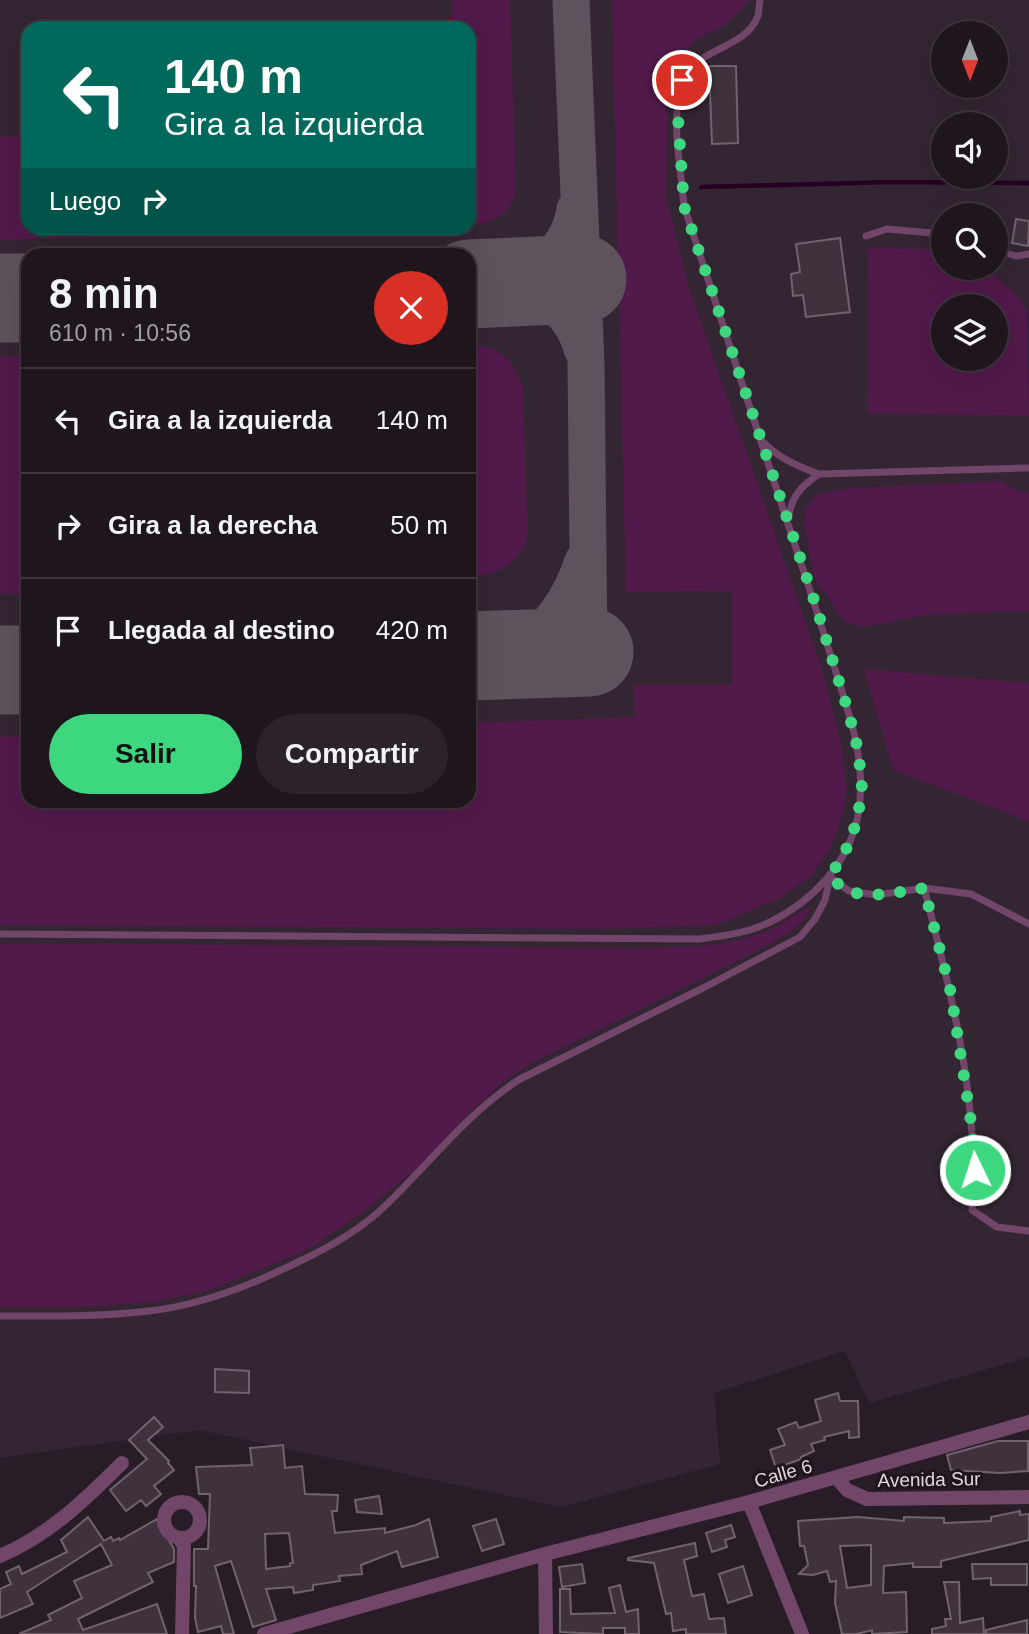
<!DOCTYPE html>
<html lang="es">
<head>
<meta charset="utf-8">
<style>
	body { margin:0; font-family:Arial,sans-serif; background:#2b2329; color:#f1f3f6; height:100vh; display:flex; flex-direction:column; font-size:26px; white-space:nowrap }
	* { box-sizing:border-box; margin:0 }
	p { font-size:23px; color:#a19fa3 }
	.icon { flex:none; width:38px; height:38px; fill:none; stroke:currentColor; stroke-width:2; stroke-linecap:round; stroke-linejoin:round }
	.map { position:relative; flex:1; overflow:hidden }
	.drawer { position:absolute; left:21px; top:248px; width:455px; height:560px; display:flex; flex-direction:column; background:#1e161c; border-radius:21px; box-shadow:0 7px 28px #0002,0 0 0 2px #3c353b }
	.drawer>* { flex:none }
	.guide { position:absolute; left:21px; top:21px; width:455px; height:214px; border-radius:21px; box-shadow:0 7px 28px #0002,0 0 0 2px #3c353b; background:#00695c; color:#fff; overflow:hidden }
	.needle { width:46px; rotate:180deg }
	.fabs { position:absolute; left:931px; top:21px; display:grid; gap:14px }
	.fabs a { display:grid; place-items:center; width:77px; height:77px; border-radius:50%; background:#1e161c; box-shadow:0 7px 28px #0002,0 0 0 2px #3c353b; font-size:35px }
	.pin { position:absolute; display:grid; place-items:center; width:60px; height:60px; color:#fff; margin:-30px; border:4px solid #fff; border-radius:50%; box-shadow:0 2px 7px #0007 }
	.me { position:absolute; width:77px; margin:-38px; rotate:356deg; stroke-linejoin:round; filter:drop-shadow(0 0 5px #0008) }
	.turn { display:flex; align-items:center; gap:24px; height:147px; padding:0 28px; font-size:32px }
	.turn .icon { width:91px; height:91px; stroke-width:2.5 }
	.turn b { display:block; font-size:49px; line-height:60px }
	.then { display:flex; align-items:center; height:66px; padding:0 28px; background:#0003; gap:14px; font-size:26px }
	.round { display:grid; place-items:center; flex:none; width:74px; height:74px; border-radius:37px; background:#2b2329 }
	.headline { display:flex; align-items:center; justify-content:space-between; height:119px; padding:0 28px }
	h1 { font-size:42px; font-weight:700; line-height:52px }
	.button { display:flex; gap:14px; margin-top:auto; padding:14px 28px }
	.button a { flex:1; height:80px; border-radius:42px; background:#3cd77e; color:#111; font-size:28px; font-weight:700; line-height:80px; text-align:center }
	.button a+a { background:#2b2329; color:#f1f3f6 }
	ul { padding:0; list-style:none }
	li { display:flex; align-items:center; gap:21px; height:105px; padding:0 28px; border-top:2px solid #3c353b }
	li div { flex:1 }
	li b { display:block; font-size:26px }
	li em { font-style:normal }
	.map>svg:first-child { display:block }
</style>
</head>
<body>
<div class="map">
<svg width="1029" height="1634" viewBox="0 0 1029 1634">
	<rect width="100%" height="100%" fill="#281d26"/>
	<!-- built -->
	<path fill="#342532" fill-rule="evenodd" d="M0,0H1029V1357L869,1403L845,1351L714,1393L720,1464L561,1507L199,1430L0,1458ZM28,28H469V228H28ZM943,33H996V86H943ZM943,124H996V177H943ZM943,215H996V268H943ZM28,256H469V802H28ZM943,306H996V359H943Z"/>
	<!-- green -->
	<path fill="#52194b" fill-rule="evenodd" d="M451,0H510L516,192C510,215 492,224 469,225V28H452Z
		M612,0H749L725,25L696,39L668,74L666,199L689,288L822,669L840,738L847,786L843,814L831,847L811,876L780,898L716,925L604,929L0,925V737L28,736V802H469V723L635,717L634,685H732V591L626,592Z
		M28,136V228H392L0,240V137Z
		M868,248L929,249L943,252V268H986L1020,298L1027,313L1029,416L867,413ZM996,306V359H943V306Z
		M469,346L488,347L498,351L510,361L523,386L528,535C521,562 497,577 469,576Z
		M28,356V593L0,594V357Z
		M1002,481L1017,491L1029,492V611L930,614L870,626L853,625L842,619L824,591L818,586L813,572L804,523L806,508L816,496L822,493L853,488Z
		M864,669L1029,683V821L893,770Z
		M809,906L808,916L792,931L763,948L532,1063L504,1081L472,1110L417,1168L368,1208L311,1248L210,1290L155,1302L82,1307H0V943L630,948C672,946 721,950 761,933C778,927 794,916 809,906Z"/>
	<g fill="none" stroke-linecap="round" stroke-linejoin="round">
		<!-- stream -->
		<path stroke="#260022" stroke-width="4.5" d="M701,187L892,182L1029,183"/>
		<!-- taxiway -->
		<path stroke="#5e535c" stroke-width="37" d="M571,0L586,363L589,652
			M491,283C533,271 568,257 575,209
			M491,283C532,285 571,306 582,349
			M511,654C548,633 570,601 583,561"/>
		<!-- runway -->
		<path stroke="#5e535c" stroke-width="89" d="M469,284L582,279
			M0,298H28
			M469,656L589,652
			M0,670H28"/>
	</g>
	<!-- building -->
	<path fill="#3f323c" stroke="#71636e" stroke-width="2" fill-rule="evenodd" d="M709,66H736L738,143L712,144Z
		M1016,219L1029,221L1028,246L1012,243Z
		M840,238L850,312L806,317L803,295L793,296L791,274L800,272L796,244Z
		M215,1369L249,1371V1393L215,1392Z
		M838,1393L840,1401H858L859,1437L849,1438V1431L824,1437L825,1440L811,1444L814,1451L801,1457V1459L776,1468L770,1450L785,1445L778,1429L796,1422L799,1428L821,1421L815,1400Z
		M154,1417L163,1427L148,1440L169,1461L168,1463L174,1470L154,1486L161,1494L146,1506L141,1500L126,1511L110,1490L147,1459L129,1440Z
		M998,1441H1028V1471L1000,1473L951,1470L947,1455Z
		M283,1445L285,1468L302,1466L305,1494L338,1495L337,1511H332L335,1533L385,1528V1533L416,1525L429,1519L438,1557L402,1567L397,1551L361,1565L362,1574L339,1576L340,1581L313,1585V1590L294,1593L293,1587L266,1589L276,1620L253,1627L231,1561L215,1566L234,1634H223L221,1626L198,1632L195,1618L196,1586H194V1549H208L210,1494H199L196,1467L252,1465L250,1448ZM289,1533L293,1563H290V1566L266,1569L265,1534Z
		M379,1496L382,1514L357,1512L355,1500Z
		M1020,1511V1515L1029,1514V1540L945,1560L941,1561V1567H913V1563L884,1566L883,1593L906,1592L907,1632L872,1634V1630L857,1634H842L835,1603L836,1581L830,1582L827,1571L813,1575L799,1574L808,1565L804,1546H800L798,1521L858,1517L904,1521V1517L944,1518V1523L991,1521V1517ZM871,1545V1585L847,1588L840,1546Z
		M88,1517L104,1541L111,1537L113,1541L119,1538L120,1540L157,1519L174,1549V1562L148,1573L153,1582L78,1619L83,1630L157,1604L167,1634H19L51,1620L48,1615L82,1598L74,1581L112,1565L101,1544L27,1592L33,1604L0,1618V1589L11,1584L6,1572L19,1566L22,1574L67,1552L61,1540Z
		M496,1519L504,1544L482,1551L473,1526Z
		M731,1525L735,1537L725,1540L727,1547L712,1552L706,1533Z
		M695,1543L697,1556L684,1560L692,1596L704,1594L709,1619L724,1618L726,1634H686V1629L673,1631L671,1613L666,1614L654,1563L628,1560V1558Z
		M582,1564L585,1583L562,1587L559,1567Z
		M972,1564H1027V1585H991V1578L973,1579Z
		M743,1566L752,1595L728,1603L719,1574Z
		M944,1582H959L960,1623L983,1618L984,1634H932V1629L946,1626L945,1619H951Z
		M620,1585L626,1612L638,1609L639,1634H625V1628H603V1634L560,1632V1589H570L571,1614L615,1613L609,1588Z
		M1027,1620V1634H986V1630Z"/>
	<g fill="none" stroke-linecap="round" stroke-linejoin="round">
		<!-- service -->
		<path stroke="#714669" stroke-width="7" d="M866,236L887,229L943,234
			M996,250L1016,256L1029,254
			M763,442C778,458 798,467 819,474
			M788,519C792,496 800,487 819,474L1029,468
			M830,877L849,891L877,895L924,888L971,894L1029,924
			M924,888C951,991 980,1104 972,1210L997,1227L1029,1231
			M0,934L699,939C723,936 748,933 770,922C813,901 849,863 858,815C868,763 848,710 832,660C818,614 803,569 788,524C753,418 718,312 684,206C681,170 670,117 682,82C694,48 745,50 758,16C759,12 759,5 760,0
			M0,1316C50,1316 100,1317 149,1311C202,1305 252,1285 300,1261C330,1247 361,1229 385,1206C430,1163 467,1113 520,1079L703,988L800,937L815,919L825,900L830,877"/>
		<!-- minor -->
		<path stroke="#714669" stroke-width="14" d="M836,1477L847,1490L867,1499L1029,1497
			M749,1502L802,1634
			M164 1520a18 18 0 1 1 36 0a18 18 0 1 1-36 0Z
			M179,1538L184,1546L182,1634
			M545,1554L546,1634
			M0,1556C49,1535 85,1500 122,1463
			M264,1634L545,1554L749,1502L1029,1422"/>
	</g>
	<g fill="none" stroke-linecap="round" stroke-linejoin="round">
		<!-- route -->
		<path stroke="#3cd77e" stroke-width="12" stroke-dasharray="0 21.6" d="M682,80L677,102L684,206L816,606L849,714L858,750L862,784L858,817L849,844L830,877C835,881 841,887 847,890C867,900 903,891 924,888L951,993L972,1128L975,1170"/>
	</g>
	<g text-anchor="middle" stroke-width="6" stroke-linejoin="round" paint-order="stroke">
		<!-- street labels -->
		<g font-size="19" fill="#dfd7dd" stroke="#1f141c">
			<text transform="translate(783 1473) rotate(-16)" y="7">Calle 6</text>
			<text transform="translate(929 1479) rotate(-1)" y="7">Avenida Sur</text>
		</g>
	</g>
</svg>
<div class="fabs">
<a><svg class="needle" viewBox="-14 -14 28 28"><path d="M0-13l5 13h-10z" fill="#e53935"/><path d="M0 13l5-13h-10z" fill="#a19fa3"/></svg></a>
<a><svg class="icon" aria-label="sound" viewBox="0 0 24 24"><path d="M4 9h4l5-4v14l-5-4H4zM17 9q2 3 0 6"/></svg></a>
<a><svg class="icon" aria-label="search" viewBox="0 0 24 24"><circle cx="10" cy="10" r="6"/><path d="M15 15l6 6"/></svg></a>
<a><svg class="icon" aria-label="layers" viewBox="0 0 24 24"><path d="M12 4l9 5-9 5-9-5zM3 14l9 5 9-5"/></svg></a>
</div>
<div class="pin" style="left:682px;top:80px;background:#d93025"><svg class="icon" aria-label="arrive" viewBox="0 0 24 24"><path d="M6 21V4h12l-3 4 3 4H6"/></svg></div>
<svg class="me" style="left:975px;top:1170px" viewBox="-20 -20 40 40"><circle r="17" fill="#3cd77e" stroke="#fff" stroke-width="3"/><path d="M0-11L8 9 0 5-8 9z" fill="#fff"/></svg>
<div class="guide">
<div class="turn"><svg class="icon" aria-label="left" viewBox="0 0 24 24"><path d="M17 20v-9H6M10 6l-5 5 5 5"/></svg><div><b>140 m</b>Gira a la izquierda</div></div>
<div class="then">Luego<svg class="icon" aria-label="right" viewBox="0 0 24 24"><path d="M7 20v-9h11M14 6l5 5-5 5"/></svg></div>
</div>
<section class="drawer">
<div class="headline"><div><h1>8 min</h1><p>610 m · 10:56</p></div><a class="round" style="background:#d93025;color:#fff"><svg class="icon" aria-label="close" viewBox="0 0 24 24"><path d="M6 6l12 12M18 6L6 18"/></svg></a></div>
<ul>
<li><svg class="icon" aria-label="left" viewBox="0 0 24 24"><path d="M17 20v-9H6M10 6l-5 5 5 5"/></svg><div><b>Gira a la izquierda</b></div><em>140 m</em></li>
<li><svg class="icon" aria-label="right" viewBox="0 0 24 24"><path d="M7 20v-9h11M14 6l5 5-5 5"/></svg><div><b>Gira a la derecha</b></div><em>50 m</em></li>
<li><svg class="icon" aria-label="arrive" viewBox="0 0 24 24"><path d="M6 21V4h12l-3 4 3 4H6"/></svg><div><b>Llegada al destino</b></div><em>420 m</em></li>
</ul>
<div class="button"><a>Salir</a><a>Compartir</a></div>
</section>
</div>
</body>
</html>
